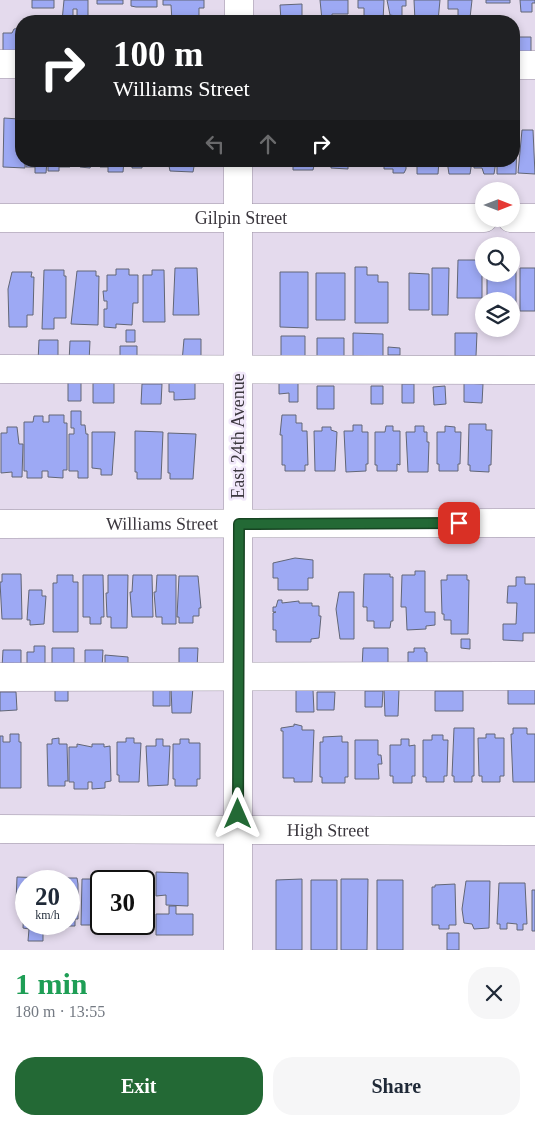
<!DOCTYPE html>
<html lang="en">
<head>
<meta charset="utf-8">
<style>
	body { margin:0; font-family:Georgia,serif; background:#f6f6f7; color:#1f2937; height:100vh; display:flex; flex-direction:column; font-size:19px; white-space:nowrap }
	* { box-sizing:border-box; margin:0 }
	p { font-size:16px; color:#747a83 }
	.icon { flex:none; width:28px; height:28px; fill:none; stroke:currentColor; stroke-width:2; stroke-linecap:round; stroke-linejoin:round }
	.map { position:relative; height:950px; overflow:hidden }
	.details { display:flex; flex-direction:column; background:#fff; flex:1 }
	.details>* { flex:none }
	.top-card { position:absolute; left:15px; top:15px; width:505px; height:152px; border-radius:20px; box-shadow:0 2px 8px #0003; background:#202124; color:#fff; overflow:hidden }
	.needle { width:32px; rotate:90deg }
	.buttons { position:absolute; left:475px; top:182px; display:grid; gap:10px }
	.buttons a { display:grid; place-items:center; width:45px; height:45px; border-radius:50%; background:#fff; box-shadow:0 2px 8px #0003; font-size:25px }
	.speed { position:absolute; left:15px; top:870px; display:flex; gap:10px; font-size:25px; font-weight:700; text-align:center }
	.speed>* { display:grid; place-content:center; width:65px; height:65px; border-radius:50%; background:#fff; box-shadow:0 2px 8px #0003; line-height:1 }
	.speed small { font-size:12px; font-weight:400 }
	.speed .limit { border:2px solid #111; border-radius:8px; background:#fff; color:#111 }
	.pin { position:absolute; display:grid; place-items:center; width:42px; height:42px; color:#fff; margin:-21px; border-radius:10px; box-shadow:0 2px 8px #0006 }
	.me { position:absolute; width:55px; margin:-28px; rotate:0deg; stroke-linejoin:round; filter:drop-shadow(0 0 4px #0008) }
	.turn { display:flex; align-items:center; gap:18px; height:105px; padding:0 15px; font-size:22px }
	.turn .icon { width:65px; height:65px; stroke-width:2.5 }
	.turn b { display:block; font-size:35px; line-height:42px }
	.lanes { display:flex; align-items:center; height:48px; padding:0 15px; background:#0003; justify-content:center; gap:25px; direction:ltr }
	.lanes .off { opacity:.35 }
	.round { display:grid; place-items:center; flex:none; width:52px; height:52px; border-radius:20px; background:#f6f6f7 }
	.summary { display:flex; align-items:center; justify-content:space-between; height:85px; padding:0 15px }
	h1 { font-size:30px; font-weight:700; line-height:38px; color:#1e9e55 }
	.primary-button { display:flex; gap:10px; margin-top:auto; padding:10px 15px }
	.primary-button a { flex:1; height:58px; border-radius:20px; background:#236935; color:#fff; font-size:20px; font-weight:700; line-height:58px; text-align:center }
	.primary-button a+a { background:#f6f6f7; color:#1f2937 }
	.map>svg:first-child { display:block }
</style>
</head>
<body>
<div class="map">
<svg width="535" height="950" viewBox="0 0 535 950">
	<rect width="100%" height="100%" fill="#e4daed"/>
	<!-- building -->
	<path fill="#9da9f4" stroke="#626676" d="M32,0H54V8H32Z
		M64,0H88V21H77V9H73V21H62Z
		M97,0H123V4H97Z
		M131,0H157V7H136L131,6Z
		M163,0H204V8H199V21H172L171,5H163Z
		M320,0H348V14H332V20H322Z
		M358,0H384L383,21H364V8H358Z
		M387,0H406V6H402V17L390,15Z
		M414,0H440L438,21H415Z
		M448,0H472L470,18H458V9H448Z
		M486,0H510V3H486Z
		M520,0H535V3H532V12H521Z
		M302,4V21H281L280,5Z
		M21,28V54H3V33H12L14,29Z
		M514,37H531V55H514Z
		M4,118L19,119V126H21V161H25V168L3,167Z
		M522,130H533L535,174L518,173Z
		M514,131L517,137L516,174H497V161H514Z
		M26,161H47L46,173H35V167H26Z
		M48,161H70V167H59V171H48Z
		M71,161H92V163L90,168L80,167V163Z
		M100,161H124L123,172H108V167H100Z
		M132,161H156V163H142V168H132Z
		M168,161H195L193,172L170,171Z
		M293,161H315L313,170H293Z
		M331,161H359V164H348V169L331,168Z
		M384,161H406V169L404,173H393V169H384Z
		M417,161H439L438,174H417Z
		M447,161H472L470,174H449Z
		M474,161H496L494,174H484L482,168H474Z
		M458,260H482V298H457Z
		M511,266H516V321H511V301H487V274H511Z
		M355,267H367V275H378V282H388V323H355Z
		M175,268H197L199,315H173Z
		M432,268H449L448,315H432Z
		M520,268H535V311H520Z
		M116,269H129V275H138V303H133L132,325L116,324V328L104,327V309H107V301H104L103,291H107V275H116Z
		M44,270H64V276H66V318H54V329H42Z
		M152,270H164L165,322H143V275H152Z
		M77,271H96V276H99L98,325L71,324Z
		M12,272H32L31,277H34L33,315H27V327H9L8,289Z
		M280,272H308V328L280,327Z
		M316,273H345V320H316Z
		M409,273L429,274V310H409Z
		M126,330H135V342H126Z
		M353,333L383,334V357L353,356Z
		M455,333H477L476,356H455Z
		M281,336H305V357H281Z
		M317,338H344V357L317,358Z
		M184,339H201V362H182Z
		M39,340H58V362H38Z
		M70,341H90L89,362H69Z
		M120,346H137V364L120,363Z
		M388,347L400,348V355H388Z
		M195,380V399L174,400V392H169V383H174V381Z
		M298,380V402H289V393L279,394V381Z
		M68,381H81V401H68Z
		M93,383H114V403H93Z
		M464,383L483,384L482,403L464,402Z
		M142,384H162L161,404H141Z
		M402,384H414V403H402Z
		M317,386H334V409H317Z
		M371,386H383V404H371Z
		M445,386L446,404L434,405L433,387Z
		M71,411H81V425H85L86,434H88V478H78V471H69V434H74V428H71Z
		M49,415H64V423H67V470H63V478L48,477V471H42V478H27V471H24V422H33L34,416H43V422H49Z
		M282,415H296V423H302V431H307L308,465H305V471H285V465H282V435H280Z
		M469,424H486V430H492L491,465H489V472L470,471V465H468Z
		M353,425H362V432H368V464H366V471L346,472L344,431H353Z
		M386,426H393V431H400V465L397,464V471H377V465H375V432H385Z
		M415,426H424V432H427V442H429L428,472H408L406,432H415Z
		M445,426L455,427V432H461L460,464H458V471H439V464H437V432H445Z
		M7,427H17L19,444H23L22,477H12V472L1,473V433H7Z
		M322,427H331V430L337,432L335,471H315L314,431H322Z
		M135,431L163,432L161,479H137V472H135Z
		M92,432H115L112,475H101V469L92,468Z
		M168,433L196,434L193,479H170V473H168Z
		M295,558L313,560V578H308V590H278V578H273V563Z
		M415,571H425V612H435V625L426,626V629L407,630L406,607H401L402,575H415Z
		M2,574H21L22,619H2L0,582H2Z
		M364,574H390V577H393V621H391L390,628H374V621H367V607H363Z
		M57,575H73V582H78V632H53V583H57Z
		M83,575H103L104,617H101V624H90V617H83Z
		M108,575H128L127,628H111V617H107L106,593H108Z
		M133,575H152L153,617H132L130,592H132Z
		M157,575H176V624H162V617H156L154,592H156Z
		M447,575H467V580H469L468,634H451V620H444V614H442L441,580H447Z
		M179,576H198L201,608H199V616H193V623H179V617H177Z
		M516,577H525V584H535V633H523V641L503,640V624H516L517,603H507L508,586H516Z
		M29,590H42V596H46L44,624L30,625V620H27Z
		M339,592H354V639H340L336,609Z
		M278,600H282V603L299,601V603H312V606H319V616H321L319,638L311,639V642H276V630H273V613L276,612H273V607H276Z
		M461,639H470V649L461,648Z
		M34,646H45V666L27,665V652H34Z
		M52,648H74V666H52Z
		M179,648H198L197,668L179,667Z
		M363,648H388V669L362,668Z
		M414,648H425V652H427V674H408V652H414Z
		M3,650H21V668H2Z
		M85,650H103L102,668H85Z
		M105,655L128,657V671L105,673Z
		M55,686H68V701H55Z
		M171,687H193L191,713H172Z
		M535,687V704H508V688Z
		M153,690H170V706H153Z
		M296,690H313L314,712H296Z
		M384,690H399L398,716H385Z
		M365,691H383L382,707H365Z
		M435,691H463V711H435Z
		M0,692H16L17,710L0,711Z
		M317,692H335L334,710H317Z
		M294,724L302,726V730H314L312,782H294V778H283V731H281V728L294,726Z
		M454,728H474V776H472V782H454V776H452Z
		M513,728H527V734H535V782H513L511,734H513Z
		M10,734H19V742H21V788H0V736H3V742H10Z
		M486,734H495V738H504V776H500V782H482V776H479L478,738H486Z
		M432,735H443V740H448L447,776H444V782H426V777H423V740H432Z
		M342,736V742H348V777H345V783H322V777H320V742H323V737Z
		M59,738V744H67L68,781H65V786H48L47,744H52V739Z
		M126,738H134V743H141L139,782H119V775H117V742H126Z
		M156,739H163V746H170L168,785L148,786L146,746H156Z
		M180,739H189V743H200V779H197V786H175V779H173V744H180Z
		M401,739H409V746L415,745V776H412V783H393V776H390V745H401Z
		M355,740H378V755H381L382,764H378L379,779H355Z
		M77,744L92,747V744H104V747L110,746L111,781L105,782V788L92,789V782H88V789H74V782H69V747H77Z
		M156,872L188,873V906L166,905V895L156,896Z
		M17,877L46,878V881H26V924H46V929H43V941H28L29,929L23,928L24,903H16Z
		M57,878H77L78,884V919H75V926H66V929H51V924H69V881H57Z
		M82,879H93V884H101V925H81Z
		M302,879V950H276V880Z
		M341,879H368L367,950H341Z
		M311,880H337V950H311Z
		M377,880H403V950H377Z
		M466,881H490L489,928L474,929L472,924L464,923L462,909Z
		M499,883H525L527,924H523V930H517V924L507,923V929H500V924H497Z
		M455,884L456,925H449V929H439V925H432V887H435V885Z
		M532,890H535V931H532Z
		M169,906H176V914H193V935H156V914H169Z
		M447,933H459V950H447Z"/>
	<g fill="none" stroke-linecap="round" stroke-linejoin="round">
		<!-- minor casing -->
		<g stroke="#9b92a3" stroke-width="29">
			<g id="minor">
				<path d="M239,21V0"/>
				<path d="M0,64H21"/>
				<path d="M514,65H535"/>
				<path id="s1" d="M0,218H484"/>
				<path d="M511,218H535"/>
				<path d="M0,369L535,370"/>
				<path id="s2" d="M0,524L535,523"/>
				<path d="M0,677L535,676"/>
				<path id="s3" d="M0,829L535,831"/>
				<path d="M238,950V161"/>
			</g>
		</g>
		<!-- minor -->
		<use href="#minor" stroke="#fff" stroke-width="28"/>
	</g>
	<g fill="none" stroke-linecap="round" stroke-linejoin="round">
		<!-- route casing -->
		<g stroke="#174422" stroke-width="12">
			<path id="route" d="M238,814L239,524L459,523"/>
		</g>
		<!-- route -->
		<use href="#route" stroke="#236935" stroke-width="9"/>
	</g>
	<g text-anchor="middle" stroke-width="5" stroke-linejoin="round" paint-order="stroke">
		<!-- street labels -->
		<g font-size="18" fill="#3b373e" stroke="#f1e8fa">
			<text dy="6" stroke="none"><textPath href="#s1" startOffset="241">Gilpin Street</textPath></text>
			<text transform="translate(238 436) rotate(-90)" y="6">East 24th Avenue</text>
			<text dy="6" stroke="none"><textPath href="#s2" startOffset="162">Williams Street</textPath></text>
			<text dy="6" stroke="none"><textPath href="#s3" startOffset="328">High Street</textPath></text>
		</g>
	</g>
</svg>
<div class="buttons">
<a><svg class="needle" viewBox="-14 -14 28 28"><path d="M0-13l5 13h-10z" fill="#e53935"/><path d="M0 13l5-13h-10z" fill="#747a83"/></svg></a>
<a><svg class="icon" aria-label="search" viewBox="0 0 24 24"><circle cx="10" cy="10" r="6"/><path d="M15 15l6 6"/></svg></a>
<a><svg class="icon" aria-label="layers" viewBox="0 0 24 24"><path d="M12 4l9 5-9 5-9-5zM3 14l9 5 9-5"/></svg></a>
</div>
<div class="speed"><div>20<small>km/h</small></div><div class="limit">30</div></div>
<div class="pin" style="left:459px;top:523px;background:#d93025"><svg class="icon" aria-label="arrive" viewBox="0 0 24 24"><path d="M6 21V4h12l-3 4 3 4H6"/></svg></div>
<svg class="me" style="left:238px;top:814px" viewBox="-20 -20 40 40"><path d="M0-17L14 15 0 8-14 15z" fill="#236935" stroke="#fff" stroke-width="4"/></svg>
<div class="top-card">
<div class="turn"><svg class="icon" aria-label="right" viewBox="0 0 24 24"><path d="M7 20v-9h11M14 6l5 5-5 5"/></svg><div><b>100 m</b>Williams Street</div></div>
<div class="lanes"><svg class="icon off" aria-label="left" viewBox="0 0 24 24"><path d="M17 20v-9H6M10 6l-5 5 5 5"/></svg><svg class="icon off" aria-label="ahead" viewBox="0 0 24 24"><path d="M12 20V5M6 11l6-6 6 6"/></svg><svg class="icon" aria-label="right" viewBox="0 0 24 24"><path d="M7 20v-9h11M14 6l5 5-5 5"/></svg></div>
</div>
</div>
<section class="details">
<div class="summary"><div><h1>1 min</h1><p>180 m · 13:55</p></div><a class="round"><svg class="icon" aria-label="close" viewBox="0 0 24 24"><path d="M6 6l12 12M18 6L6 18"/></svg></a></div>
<div class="primary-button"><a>Exit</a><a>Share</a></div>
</section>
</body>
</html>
